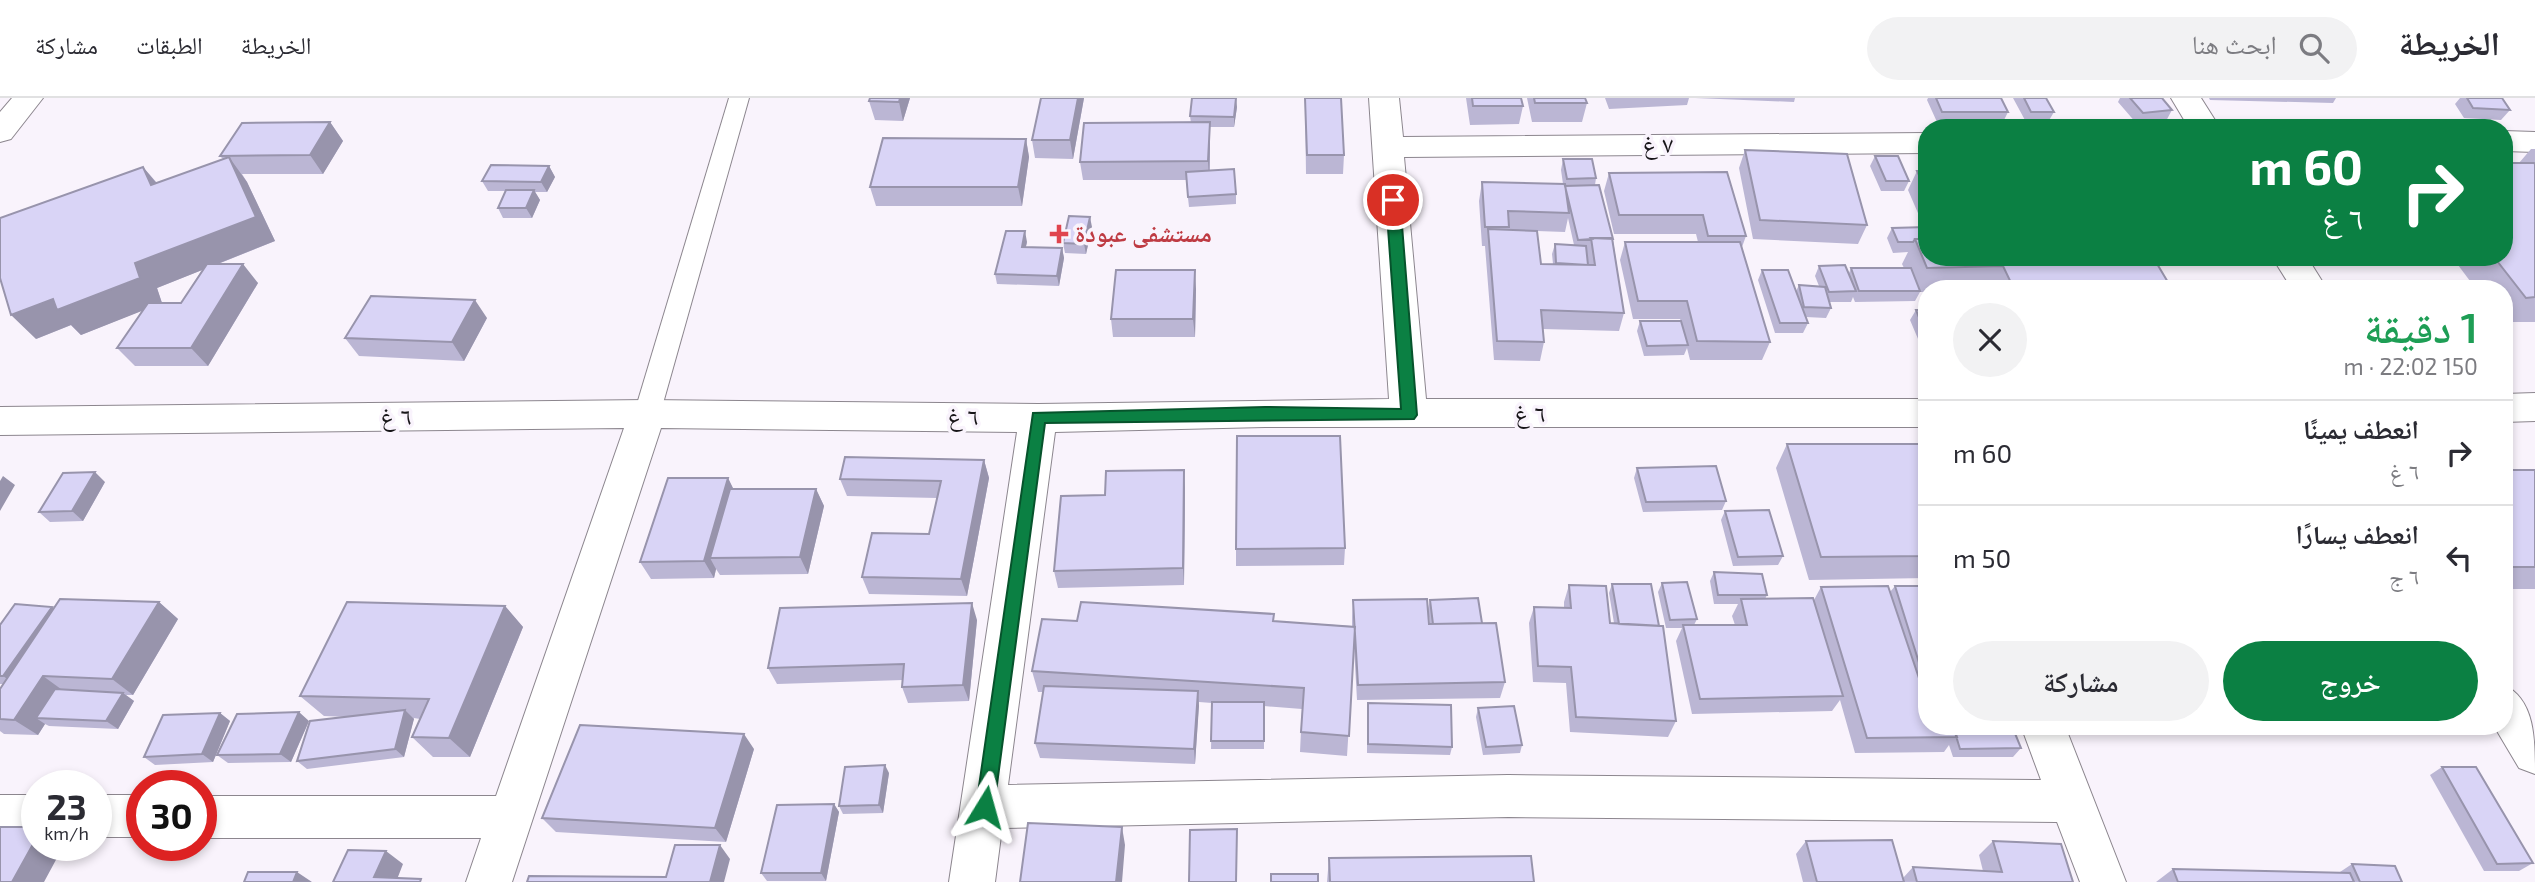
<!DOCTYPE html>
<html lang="ar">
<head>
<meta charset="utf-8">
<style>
	body { margin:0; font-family:"Exo 2","Noto Naskh Arabic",sans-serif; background:#f2f2f3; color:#2b2b33; direction:rtl; height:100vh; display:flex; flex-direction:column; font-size:26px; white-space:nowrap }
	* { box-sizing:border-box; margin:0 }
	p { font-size:23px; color:#7c7c81 }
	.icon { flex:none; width:38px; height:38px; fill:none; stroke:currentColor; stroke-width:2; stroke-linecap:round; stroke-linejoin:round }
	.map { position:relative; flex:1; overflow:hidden; direction:ltr }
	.details { position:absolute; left:1918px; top:182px; width:595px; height:455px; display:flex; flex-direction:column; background:#fff; border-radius:28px; box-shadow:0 4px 10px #0003; direction:rtl }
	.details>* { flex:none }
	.banner { position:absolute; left:1918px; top:21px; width:595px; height:147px; border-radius:28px; box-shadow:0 4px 10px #0003; direction:rtl; background:#0b8043; color:#fff; overflow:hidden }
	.speed { position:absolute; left:21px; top:672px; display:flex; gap:14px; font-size:35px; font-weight:700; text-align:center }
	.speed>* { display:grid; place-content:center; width:91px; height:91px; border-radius:50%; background:#fff; box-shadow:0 4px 10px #0003; line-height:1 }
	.speed small { font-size:18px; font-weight:400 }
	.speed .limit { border:10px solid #d22; background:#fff; color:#111 }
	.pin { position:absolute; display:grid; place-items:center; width:60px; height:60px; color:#fff; margin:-30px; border:4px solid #fff; border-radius:50%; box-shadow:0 2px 7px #0007 }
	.me { position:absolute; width:77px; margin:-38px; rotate:8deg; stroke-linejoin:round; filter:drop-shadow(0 0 5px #0008) }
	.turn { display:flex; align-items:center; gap:24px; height:147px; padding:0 35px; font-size:32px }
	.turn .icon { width:91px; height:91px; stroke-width:2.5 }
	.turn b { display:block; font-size:49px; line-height:60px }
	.round { display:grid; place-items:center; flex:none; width:74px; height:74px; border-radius:37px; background:#f2f2f3 }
	.summary { display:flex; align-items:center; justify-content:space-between; height:119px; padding:0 35px }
	h1 { font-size:42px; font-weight:600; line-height:52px; color:#1e9e55 }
	.button { display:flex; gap:14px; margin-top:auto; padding:14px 35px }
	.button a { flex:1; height:80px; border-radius:42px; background:#0b8043; color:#fff; font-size:28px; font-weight:600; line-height:80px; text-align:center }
	.button a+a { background:#f2f2f3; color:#2b2b33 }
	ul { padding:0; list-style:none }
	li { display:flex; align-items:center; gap:21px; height:105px; padding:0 35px; border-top:2px solid #e1e1e2 }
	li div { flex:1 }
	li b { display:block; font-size:26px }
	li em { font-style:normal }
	header { display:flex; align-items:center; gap:42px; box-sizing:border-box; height:98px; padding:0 35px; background:#fff; border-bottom:2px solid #e1e1e2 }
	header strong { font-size:33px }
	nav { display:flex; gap:38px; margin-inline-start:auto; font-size:24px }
	.search { width:490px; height:63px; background:#f2f2f3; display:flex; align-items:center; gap:18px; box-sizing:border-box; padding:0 24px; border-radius:38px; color:#7c7c81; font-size:26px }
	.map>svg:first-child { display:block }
</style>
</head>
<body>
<header>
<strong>الخريطة</strong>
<div class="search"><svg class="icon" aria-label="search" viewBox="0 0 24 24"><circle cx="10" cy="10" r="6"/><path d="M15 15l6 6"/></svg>ابحث هنا</div>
<nav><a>الخريطة</a><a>الطبقات</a><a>مشاركة</a></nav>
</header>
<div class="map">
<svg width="2535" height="784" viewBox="0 0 2535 784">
	<rect width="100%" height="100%" fill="#f9f3fc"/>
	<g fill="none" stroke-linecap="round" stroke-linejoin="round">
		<!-- lane casing -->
		<g stroke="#8c868e" stroke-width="2">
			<path id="lane" d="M729,0H749L660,316L656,323L647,326L638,323L634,316Z"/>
		</g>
		<!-- street casing -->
		<g stroke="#8c868e" stroke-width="2">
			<path id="street" d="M12,0H43L11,41L0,44V14Z
				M1369,0H1399L1403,39L1927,35V55L1404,59L1426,301H1927V329H1265L1055,334L1008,687L1508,677L2041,682L2021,628H2065L2126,784H2080L2057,724L1508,719L1002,730L995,784H949L1017,334L661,330L512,784H466L481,740H201V698H496L624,330L0,337V309L647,302L1038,306L1389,301Z
				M2171,0H2201L2220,30H2189Z
				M2504,33L2535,34V54L2504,53Z
				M2272,159H2307L2327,191H2292Z
				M2535,295V323L2504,324V296Z
				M2504,587C2535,602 2535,641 2535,676L2519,670L2494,628H2504Z
				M0,697H37V739H0Z
				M96,697H142V739H96Z"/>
		</g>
		<!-- lane -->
		<use href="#lane" fill="#fff" fill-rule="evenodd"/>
		<!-- street -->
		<use href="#street" fill="#fff" fill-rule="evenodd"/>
	</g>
	<!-- wall -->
	<path fill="#bbb6d4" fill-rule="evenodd" d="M910,0L903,23L875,22L869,3Z
		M1041,0H1084L1073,61L1035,60L1032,42Z
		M1305,0L1344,57L1343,76H1306Z
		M1466,0H1521L1523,8L1519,26L1470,27Z
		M1527,0H1585L1587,5L1582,24H1532Z
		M1605,0H1689L1687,7L1609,11Z
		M1695,0H1795L1794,4Z
		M1928,0H2001L2008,14L2003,24H1937L1927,2Z
		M2013,0H2046L2054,14L2048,24H2026Z
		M2120,0H2162L2172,12L2166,23L2137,26L2118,4Z
		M2209,0H2336L2333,5L2210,2Z
		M2460,0H2502L2510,12L2501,22L2464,20L2455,6Z
		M1237,9L1234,29H1210V72L1236,96V106L1189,109L1186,82H1083L1080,64L1191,25L1190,18Z
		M330,24L343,43L323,76H242L247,84L275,143L218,166L258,185L208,268H135L117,250L143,212L81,237L71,227L36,241L143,69L157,85L223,61L220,58ZM202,172L181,205H162L157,190Z
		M1026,41L1029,59L1022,108H876L870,89Z
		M2531,51H2535V224H2504V191H2476L2452,159H2504L2519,65Z
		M1745,52L1867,127L1858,146L1753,141L1739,70Z
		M1875,58L1909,83L1904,93H1881L1870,68Z
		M1563,61L1596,80L1595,87L1613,142L1624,215L1619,233L1543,231L1544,244L1540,263L1494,262L1485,148H1482L1479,103L1482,84L1563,86L1561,72ZM1568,120L1574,147L1555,146L1552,156L1553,166H1541L1537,133L1565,134Z
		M549,68L555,79L547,94H535L540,102L532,120H503L498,110L506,93H488L482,83Z
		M1917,73H1927V159H2153L2172,191H1927V194H1920L1915,203L1855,204L1853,199L1851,204H1829L1831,210L1826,220L1806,219L1808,225L1803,235H1775L1758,182L1762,172L1796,193L1799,187L1819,188L1815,178L1819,168L1849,175L1851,170H1904L1902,166L1908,154L1893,155L1887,140L1892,130L1924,129L1908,92Z
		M1609,75L1746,138L1742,149L1770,244L1762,262H1690L1687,250L1684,257L1644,258L1637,233L1640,223H1681L1680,221H1633L1620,162L1625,144H1698L1696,136H1614L1604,93Z
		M1092,129L1086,156L1065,155L1063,145Z
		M1027,144L1026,149L1062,150L1064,160L1059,188L997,186L995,176Z
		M1196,191L1195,239H1113L1111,221Z
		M1916,212H1927V255H1924L1910,222Z
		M487,220L464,263L359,258L345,240Z
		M1787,346L1927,353V480L1809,482L1776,370Z
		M984,362L989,380L967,498L869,496L862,479L929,436L937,400L847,398L840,381Z
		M1637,370L1726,403L1722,412L1643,414L1634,380Z
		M2504,372H2535V491H2504Z
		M728,380L733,391H816L824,408L808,476L720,477L716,471L714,480L651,481L640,464Z
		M105,384L83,423L50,424L39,414Z
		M1185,389L1184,487L1058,490L1054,473L1105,397Z
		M1725,413L1783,458L1778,467L1733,468L1721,422Z
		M1345,450L1344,467L1236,468V451Z
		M1714,474L1767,497L1765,501L1814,502L1821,489L1890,494L1895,488H1927V604L2021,650L2013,659H1953L1949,647L1944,654L1855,655L1840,602L1832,613L1692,616L1676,543L1682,530H1666L1658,494L1662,485L1697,521L1694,527H1735L1732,518L1738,506H1714L1710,483Z
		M1612,486L1676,623L1668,639L1570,634L1566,585L1533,584L1529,525L1534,509L1564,510V504L1569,487L1610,525H1614L1609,495Z
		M1353,502L1430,526L1428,511L1430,502L1482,525L1505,584L1500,600L1357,602L1354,549L1347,658L1300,654L1302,611L1264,608V651H1211L1212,605L1199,604L1195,666L1040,660L1035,645L1043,594H1038L1032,573L1077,523L1274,516V523L1352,528V519Z
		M159,504L178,521L133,597H126L134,603L118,631L49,628L45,626L38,637L4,636L0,633V591L3,586H0V527L54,510Z
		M505,508L523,529L470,659H433L412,639L420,621L414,620L404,659L307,671L297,663L348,619L324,618L300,598Z
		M977,522L969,603L908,605L902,589L903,582L777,586L768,570Z
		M1368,605L1452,649L1450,657L1367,655V614Z
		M1478,610L1522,647L1520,655L1483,657L1476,619Z
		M220,615L230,623L213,664L155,667L144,659Z
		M309,623L291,664L228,665L217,657Z
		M754,651L726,744L556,734L542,720Z
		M2442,669L2533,765L2519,773H2484L2430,677Z
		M889,675L883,715L843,716L839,708Z
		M834,706L839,714L826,783H767L761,775Z
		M1806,743L1903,780L1913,769L1983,773L1979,757L1993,743L2073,784H1803L1796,756Z
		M1329,760L1534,784H1327Z
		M2352,766L2402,784H2156L2173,771L2341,775L2340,774Z"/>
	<!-- shaded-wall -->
	<path fill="#9894ac" d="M900,0H910L903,23L899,4Z
		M1078,0H1084L1073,61L1070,42Z
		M1236,0L1237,9L1234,29V19Z
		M330,24L343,43L323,76L310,57Z
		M1210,24V43L1209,82L1208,63Z
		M1026,41L1029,59L1022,108L1018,89Z
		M229,59L247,84L275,143L157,190L162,205L81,237L71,227L36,241L11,217L53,201L135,165Z
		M549,68L555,79L547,94L541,84Z
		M143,69L164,94L151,87Z
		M534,92L540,102L532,120L526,110Z
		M1090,119L1092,129L1086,156L1084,146Z
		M1025,133L1027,144L1023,159L1022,149Z
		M1062,150L1064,160L1059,188L1057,178Z
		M243,166L258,185L208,268L191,250Z
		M1195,172L1196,191L1195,239L1193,221Z
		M475,202L487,220L464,263L452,244Z
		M984,362L989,380L967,498L961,481Z
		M1184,372L1185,389L1184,487L1183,470Z
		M95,374L105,384L83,423L72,413Z
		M3,378L15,387L0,413V383Z
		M728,380L737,398L710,460L716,471L714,480L704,463Z
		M816,391L824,408L808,476L800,459Z
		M159,504L178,521L133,597L112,581Z
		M972,505L977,522L969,603L963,587Z
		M505,508L523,529L470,659L449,640Z
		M52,509L64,518L16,587L3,578Z
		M43,578L65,594L36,620L45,626L38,637L14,622Z
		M1198,593L1199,608L1195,666L1194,651Z
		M123,595L134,603L118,631L106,623Z
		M405,612L414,621L404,659L395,651Z
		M299,614L309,623L291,664L280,656Z
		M220,615L230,623L213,664L202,656Z
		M744,636L754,651L726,744L715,730Z
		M885,667L889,675L883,715L879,707Z
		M834,706L839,714L826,783L821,775Z
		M1122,729L1125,747L1122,784H1116Z
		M37,739V747H64L44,784H12Z
		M720,747L730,761L724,784H710Z
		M386,753L403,766L396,784L374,779Z
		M297,774L312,784H293Z"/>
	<!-- building -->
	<path fill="#d9d4f6" stroke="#9894ac" stroke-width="2" d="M870,0H900L899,4L869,3Z
		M1041,0H1078L1070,42H1032Z
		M1192,0H1236L1234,19L1190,18Z
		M1305,0H1341L1344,57H1307Z
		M1472,0H1521L1523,8H1473Z
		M1534,0H1585L1587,5H1535Z
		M1936,0H2001L2008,14H1942Z
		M2024,0H2046L2054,14H2031Z
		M2130,0H2162L2172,12L2143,15Z
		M2467,0H2502L2510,12L2473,10Z
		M330,24L310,57L220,58L242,25Z
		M1210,24L1208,63L1080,64L1084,25Z
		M883,40L1026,41L1018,89H870Z
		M1745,52L1847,56L1867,127L1760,122Z
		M1875,58H1898L1909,83H1886Z
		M229,59L256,119L135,165L140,180L57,212L53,201L11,217L0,180V120L143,69L151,87Z
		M1563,61H1592L1596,80L1567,81Z
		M2504,65H2534L2535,66V199L2526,200L2494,159H2504Z
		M491,67L549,68L541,84L482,83Z
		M1234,71L1236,96L1188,99L1186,74Z
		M1917,73H1927V94Z
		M1727,74L1746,138H1708L1703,117H1619L1609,75Z
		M1482,84L1565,86L1569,115L1508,113L1509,129H1485Z
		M1599,87L1613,141L1591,140L1592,141L1578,142L1565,88Z
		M506,92H534L526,110H498Z
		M1069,118L1090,119L1084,146L1063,145Z
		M1927,129V141H1915L1913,144H1898L1892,130Z
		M1488,131L1537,133L1541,166L1595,167L1591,140H1612L1624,215L1541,212L1544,244L1497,243Z
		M1006,133H1025L1022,149L1062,150L1057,178L995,176Z
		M1915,141H1927V159H2153L2172,191H2014L2003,168L1927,170Z
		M1625,144H1740L1770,244L1697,243L1687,203H1638Z
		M1555,146L1586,148L1588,167L1556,165Z
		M207,166H243L191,250H117L148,205H181Z
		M1845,167L1856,193L1829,194L1819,168Z
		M1851,170H1911L1920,193H1859Z
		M1116,172H1195L1193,221H1111Z
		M1762,172H1788L1808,225H1780Z
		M1940,186L1992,187L1994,191H1942Z
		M1799,187L1825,189L1831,210L1804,209Z
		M371,198L475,202L452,244L345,240Z
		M1916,212H1927V239Z
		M1640,223H1681L1688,247L1647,248Z
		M1237,338H1340L1345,450L1236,451Z
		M1787,346H1924L1927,353V458L1821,459Z
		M845,359L984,362L961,481L862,479L872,435L929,436L941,383L840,381Z
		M1716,368L1726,403L1646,404L1637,370Z
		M1184,372L1183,470L1054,473L1061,398L1105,397L1106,373Z
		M2504,372H2535V469H2512L2504,457Z
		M95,374L72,413L39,414L63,375Z
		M668,380H728L704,463L640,464Z
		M730,391H816L800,459L710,460Z
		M1769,412L1783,458L1738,459L1725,413Z
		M1714,474L1762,476L1767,497H1718Z
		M1687,484L1697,521L1670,522L1662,485Z
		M1612,486H1651L1659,528L1619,526Z
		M1569,487L1606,488L1610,525L1663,528L1676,623L1576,619L1571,569L1538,568L1534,509L1571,510Z
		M1888,488L1927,604V628H1953L1957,639L1867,640L1821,489Z
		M1895,488H1927V587H1926Z
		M1478,500L1482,525L1433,526L1430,502Z
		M1813,500L1843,598L1700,601L1683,527H1747L1741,501Z
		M60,501L159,504L112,581L43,578L14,622L0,621V591Z
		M1427,501L1429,526L1496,525L1505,584L1358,587L1353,502Z
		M347,504L505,508L449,640L412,639L429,601L300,598Z
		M1081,504L1274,516L1273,523L1355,529L1349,638L1301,634L1304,590L1032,573L1042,521L1077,523Z
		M972,505L963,587L902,589L904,566L768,570L780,510Z
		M15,506L52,509L3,578H0V527Z
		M1044,588L1198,593L1194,651L1035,645Z
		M55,591L123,595L106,623L36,620Z
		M1212,604H1264V643H1211Z
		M1368,605L1451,607L1452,649L1368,646Z
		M1514,608L1522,647L1486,649L1478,610Z
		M405,612L395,651L297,663L310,623Z
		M299,614L280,656L217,657L237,616Z
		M220,615L202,656L144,659L163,617Z
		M580,627L744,636L715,730L542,720Z
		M1953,628H2012L2021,650L1960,651Z
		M885,667L879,707L839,708L845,669Z
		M2442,669H2476L2533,765L2497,766Z
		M834,706L821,775H761L777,707Z
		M1028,725L1122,729L1116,784H1020Z
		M0,729H37V739L12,784H0Z
		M1237,731L1236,784H1189L1190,732Z
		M1892,742L1904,784H1817L1806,743Z
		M1993,743L2061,746L2073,784H1917L1913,769L2002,774Z
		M675,747H720L710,784H527L529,778L666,779Z
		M348,752L386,753L374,779L421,781L420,784H333Z
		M1531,758L1534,784H1330L1329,760Z
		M2352,766L2395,768L2402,784H2360Z
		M2173,771L2350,775L2354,784H2178Z
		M248,774H297L293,784H244Z
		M1271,776H1318V784H1271Z"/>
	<!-- route -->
	<path fill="#0b8043" stroke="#07532c" stroke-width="2" d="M1393,98L1400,102L1417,317L1414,321L1045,325L994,709L992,715L985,718L978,715L976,709L1033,315L1265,309L1401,311L1386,102Z"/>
	<!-- markers -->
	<path fill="#e0444e" stroke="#f9f3fc" stroke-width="2.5" d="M1055.5 125.5h7v7h7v7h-7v7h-7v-7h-7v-7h7z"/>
	<g text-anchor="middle" stroke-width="7" stroke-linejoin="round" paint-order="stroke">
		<!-- street labels -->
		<g font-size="24" fill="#171518" stroke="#f9f3fc">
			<text x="1658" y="55">٧ غ</text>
			<text x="1530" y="324">٦ غ</text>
			<text transform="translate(396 319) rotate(-1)" y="8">٦ غ</text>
			<text x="963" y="327">٦ غ</text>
		</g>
		<!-- health labels -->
		<g font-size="24" font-weight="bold" fill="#be3a42" stroke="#f9f3fc" text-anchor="start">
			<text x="1075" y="144">مستشفى عبودة</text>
		</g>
	</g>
</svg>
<div class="speed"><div>23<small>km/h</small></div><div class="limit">30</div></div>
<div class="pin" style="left:1393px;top:102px;background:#d93025"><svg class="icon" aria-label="arrive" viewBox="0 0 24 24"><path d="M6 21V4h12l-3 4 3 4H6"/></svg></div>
<svg class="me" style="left:985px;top:709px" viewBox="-20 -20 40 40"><path d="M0-17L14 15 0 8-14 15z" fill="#0b8043" stroke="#fff" stroke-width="4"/></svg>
<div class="banner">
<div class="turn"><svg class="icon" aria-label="right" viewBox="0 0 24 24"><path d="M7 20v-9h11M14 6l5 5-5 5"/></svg><div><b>60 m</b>٦ غ</div></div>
</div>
<section class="details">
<div class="summary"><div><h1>1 دقيقة</h1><p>150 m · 22:02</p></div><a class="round"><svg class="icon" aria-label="close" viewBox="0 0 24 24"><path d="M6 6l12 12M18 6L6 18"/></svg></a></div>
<ul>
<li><svg class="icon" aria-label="right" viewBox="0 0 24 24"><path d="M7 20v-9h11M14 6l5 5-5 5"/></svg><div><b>انعطف يمينًا</b><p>٦ غ</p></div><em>60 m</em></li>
<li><svg class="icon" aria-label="left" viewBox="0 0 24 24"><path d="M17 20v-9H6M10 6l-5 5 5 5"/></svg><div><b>انعطف يسارًا</b><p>٦ ج</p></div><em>50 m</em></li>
</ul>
<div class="button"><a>خروج</a><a>مشاركة</a></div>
</section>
</div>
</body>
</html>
